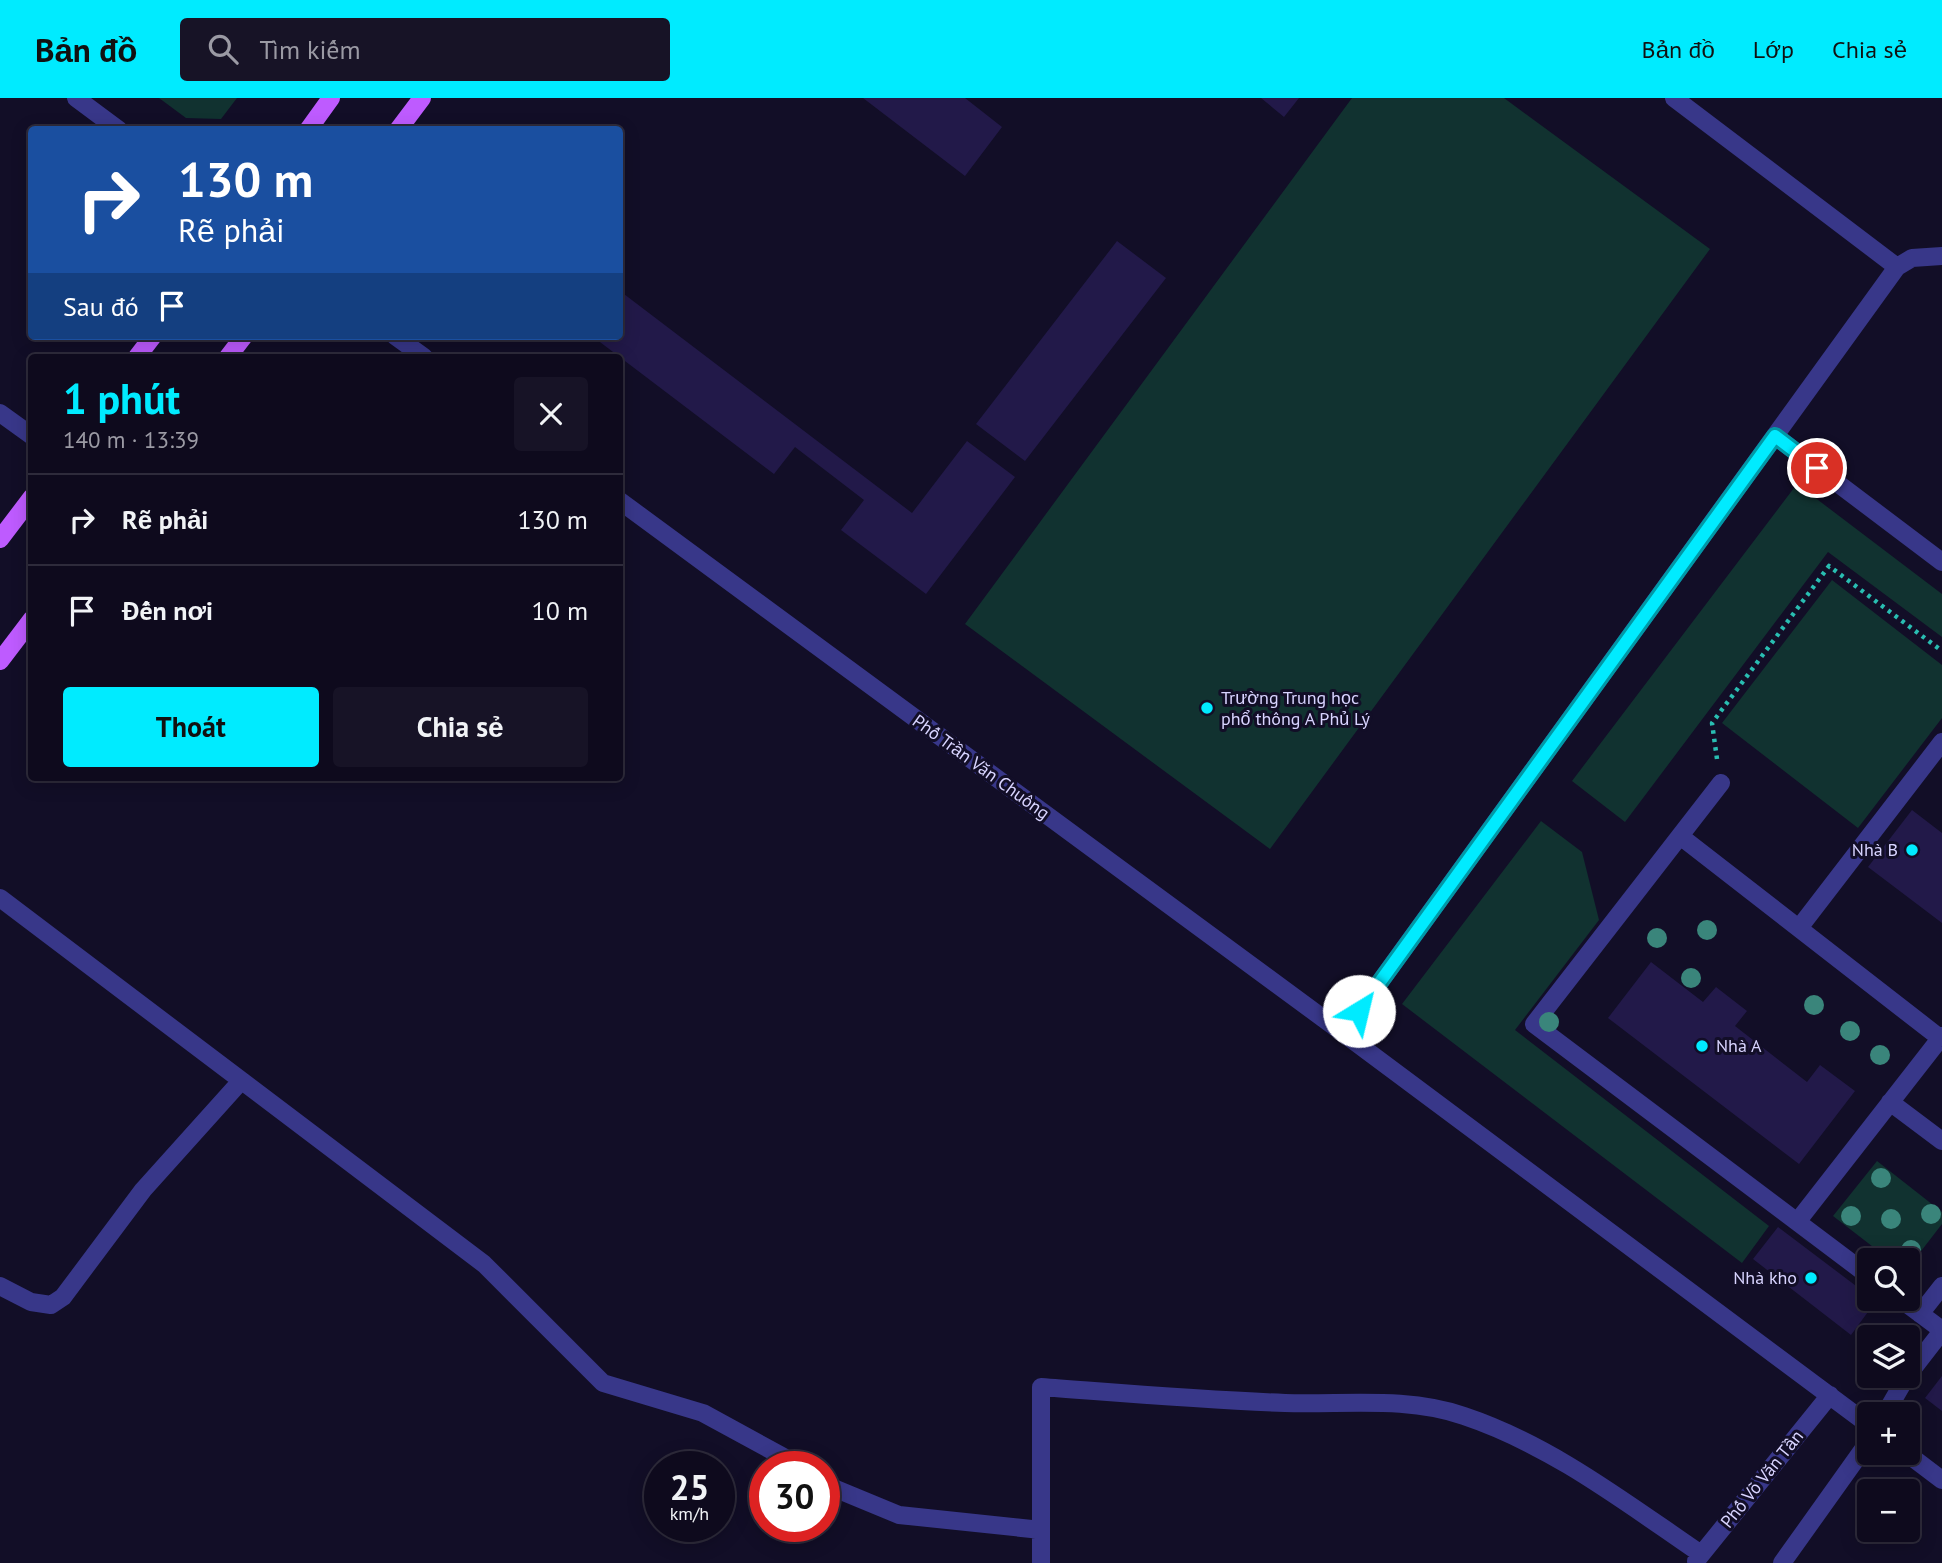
<!DOCTYPE html>
<html lang="vi">
<head>
<meta charset="utf-8">
<style>
	body { margin:0; font-family:"PT Sans",sans-serif; background:#171326; color:#f1f3f6; height:100vh; display:flex; flex-direction:column; font-size:26px; white-space:nowrap }
	* { box-sizing:border-box; margin:0 }
	p { font-size:23px; color:#9b9aa4 }
	.icon { flex:none; width:38px; height:38px; fill:none; stroke:currentColor; stroke-width:2; stroke-linecap:round; stroke-linejoin:round }
	.map { position:relative; flex:1; overflow:hidden }
	.drawer { position:absolute; left:28px; top:256px; width:595px; height:427px; display:flex; flex-direction:column; background:#0e0a1d; border-radius:7px; box-shadow:0 4px 18px #0003,0 0 0 2px #2e2b3b }
	.drawer>* { flex:none }
	.banner { position:absolute; left:28px; top:28px; width:595px; height:214px; border-radius:7px; box-shadow:0 4px 18px #0003,0 0 0 2px #2e2b3b; background:#1a4fa0; color:#fff; overflow:hidden }
	.fabs { position:absolute; left:1857px; top:1150px; display:grid; gap:14px }
	.fabs a { display:grid; place-items:center; width:63px; height:63px; border-radius:7px; background:#0e0a1d; box-shadow:0 4px 18px #0003,0 0 0 2px #2e2b3b; font-size:35px }
	.speed { position:absolute; left:644px; top:1353px; display:flex; gap:14px; font-size:35px; font-weight:700; text-align:center }
	.speed>* { display:grid; place-content:center; width:91px; height:91px; border-radius:50%; background:#0e0a1d; box-shadow:0 4px 18px #0003,0 0 0 2px #2e2b3b; line-height:1 }
	.speed small { font-size:18px; font-weight:400 }
	.speed .limit { border:10px solid #d22; background:#fff; color:#111 }
	.pin { position:absolute; display:grid; place-items:center; width:60px; height:60px; color:#fff; margin:-30px; border:4px solid #fff; border-radius:50%; box-shadow:0 2px 7px #0007 }
	.me { position:absolute; width:77px; margin:-38px; rotate:36deg; stroke-linejoin:round; filter:drop-shadow(0 0 5px #0008) }
	.turn { display:flex; align-items:center; gap:24px; height:147px; padding:0 35px; font-size:32px }
	.turn .icon { width:91px; height:91px; stroke-width:2.5 }
	.turn b { display:block; font-size:49px; line-height:60px }
	.then { display:flex; align-items:center; height:66px; padding:0 35px; background:#0003; gap:14px; font-size:26px }
	.round { display:grid; place-items:center; flex:none; width:74px; height:74px; border-radius:7px; background:#171326 }
	.overview { display:flex; align-items:center; justify-content:space-between; height:119px; padding:0 35px }
	h1 { font-size:42px; font-weight:600; line-height:52px; color:#00ebff }
	.action { display:flex; gap:14px; margin-top:auto; padding:14px 35px }
	.action a { flex:1; height:80px; border-radius:7px; background:#00ebff; color:#111; font-size:28px; font-weight:600; line-height:80px; text-align:center }
	.action a+a { background:#171326; color:#f1f3f6 }
	ul { padding:0; list-style:none }
	li { display:flex; align-items:center; gap:21px; height:91px; padding:0 35px; border-top:2px solid #2e2b3b }
	li div { flex:1 }
	li b { display:block; font-size:26px }
	li em { font-style:normal }
	header { display:flex; align-items:center; gap:42px; box-sizing:border-box; height:98px; padding:0 35px; background:#00ebff; color:#111 }
	header strong { font-size:33px }
	nav { display:flex; gap:38px; margin-inline-start:auto; font-size:24px }
	.search { width:490px; height:63px; background:#171326; display:flex; align-items:center; gap:18px; box-sizing:border-box; padding:0 24px; border-radius:7px; color:#9b9aa4; font-size:26px }
	.map>svg:first-child { display:block }
</style>
</head>
<body>
<header>
<strong>Bản đồ</strong>
<div class="search"><svg class="icon" aria-label="search" viewBox="0 0 24 24"><circle cx="10" cy="10" r="6"/><path d="M15 15l6 6"/></svg>Tìm kiếm</div>
<nav><a>Bản đồ</a><a>Lớp</a><a>Chia sẻ</a></nav>
</header>
<div class="map">
<svg width="1942" height="1465" viewBox="0 0 1942 1465">
	<rect width="100%" height="100%" fill="#120e27"/>
	<!-- green -->
	<path fill="#113230" d="M159,0H237L221,21L186,20Z
		M1352,0H1504L1710,151L1270,751L965,526Z
		M1797,386L1942,496V539L1828,454L1625,724L1572,683Z
		M1832,482L1942,567V620L1858,730L1722,625Z
		M1541,723L1582,754L1599,822L1515,932L1769,1128L1742,1165L1402,906Z
		M1877,1063L1942,1114V1126L1908,1170V1162H1890L1833,1118Z"/>
	<!-- building -->
	<path fill="#221949" d="M863,0H965L1002,29L965,78Z
		M1261,0H1299L1284,19Z
		M1117,143L1166,180L1025,363L976,326Z
		M620,193L912,415L967,343L1015,379L926,496L841,432L864,402L795,349L774,376L592,238H620Z
		M1912,712L1942,735V825L1868,769Z
		M1651,864L1703,904L1716,889L1747,913L1735,928L1807,984L1820,967L1855,993L1799,1066L1608,920Z
		M1778,1129L1876,1203L1851,1237L1753,1161Z
		M1942,1278V1313L1925,1300Z"/>
	<g fill="none" stroke-linecap="round" stroke-linejoin="round">
		<!-- path -->
		<path stroke="#29beb2" stroke-width="4.5" stroke-dasharray="3.5 5" stroke-linecap="butt" d="M1717,661L1712,625L1829,468L1942,553"/>
		<!-- minor -->
		<path stroke="#383789" stroke-width="18" d="M76,0L119,32
			M1674,0L1897,169
			M395,238L424,259
			M0,315L32,338
			M1775,338L1942,464
			M620,403L1343,935L1869,1327
			M1721,685L1534,926L1869,1178
			M1680,738L1940,940
			M0,800L484,1166L603,1285L703,1315L800,1368
			M1799,830L1942,644
			M1343,935L1897,169L1912,160L1942,158
			M1890,1004L1942,1043
			M1797,1124L1942,938
			M0,1188L31,1204L51,1207L63,1199L143,1092L241,983
			M1899,1200L1942,1232
			M1920,1216L1942,1188
			M1908,1277L1942,1233
			M1885,1316L1907,1278
			M1905,1354L1942,1382
			M824,1386L899,1417L1041,1432
			M1696,1463L1830,1297
			M1041,1465V1289C1122,1295 1204,1302 1285,1305C1344,1307 1407,1298 1464,1318C1551,1347 1626,1405 1701,1456
			M1782,1465L1869,1343"/>
		<!-- major -->
		<path stroke="#be5bff" stroke-width="18" d="M308,32L331,0
			M398,32L422,0
			M137,259L153,238
			M228,259L244,238
			M0,441L32,399
			M0,563L32,521"/>
	</g>
	<!-- trees -->
	<g fill="#3a857b">
		<circle cx="1707" cy="832" r="10"/>
		<circle cx="1657" cy="840" r="10"/>
		<circle cx="1691" cy="880" r="10"/>
		<circle cx="1814" cy="907" r="10"/>
		<circle cx="1549" cy="924" r="10"/>
		<circle cx="1850" cy="933" r="10"/>
		<circle cx="1880" cy="957" r="10"/>
		<circle cx="1881" cy="1080" r="10"/>
		<circle cx="1931" cy="1116" r="10"/>
		<circle cx="1851" cy="1118" r="10"/>
		<circle cx="1891" cy="1121" r="10"/>
		<circle cx="1911" cy="1152" r="10"/>
	</g>
	<g fill="none" stroke-linecap="round" stroke-linejoin="round">
		<!-- route casing -->
		<g stroke="#0099a6" stroke-width="18">
			<path id="route" d="M1359,913L1775,338L1817,370"/>
		</g>
		<!-- route -->
		<use href="#route" stroke="#00ebff" stroke-width="12"/>
	</g>
	<!-- markers -->
	<g fill="#00ebff" stroke="#120e27" stroke-width="2.5">
		<circle cx="1207" cy="610" r="7"/>
		<circle cx="1912" cy="752" r="7"/>
		<circle cx="1702" cy="948" r="7"/>
		<circle cx="1811" cy="1180" r="7"/>
	</g>
	<g text-anchor="middle" stroke-width="6" stroke-linejoin="round" paint-order="stroke">
		<!-- poi labels -->
		<g font-size="18" fill="#d8d4ff" stroke="#120e27" text-anchor="start">
			<text x="1221" y="606">Trường Trung học<tspan x="1221" dy="21">phổ thông A Phủ Lý</tspan></text>
			<text x="1898" y="758" text-anchor="end">Nhà B</text>
			<text x="1716" y="954">Nhà A</text>
			<text x="1797" y="1186" text-anchor="end">Nhà kho</text>
		</g>
		<!-- street labels -->
		<g font-size="18" fill="#d8d4ff" stroke="#120e27">
			<text transform="translate(981 669) rotate(36)" y="6">Phố Trần Văn Chuông</text>
			<text transform="translate(1762 1381) rotate(-51)" y="6">Phố Võ Văn Tần</text>
		</g>
	</g>
</svg>
<div class="fabs">
<a><svg class="icon" aria-label="search" viewBox="0 0 24 24"><circle cx="10" cy="10" r="6"/><path d="M15 15l6 6"/></svg></a>
<a><svg class="icon" aria-label="layers" viewBox="0 0 24 24"><path d="M12 4l9 5-9 5-9-5zM3 14l9 5 9-5"/></svg></a>
<a>+</a>
<a>−</a>
</div>
<div class="speed"><div>25<small>km/h</small></div><div class="limit">30</div></div>
<div class="pin" style="left:1817px;top:370px;background:#d93025"><svg class="icon" aria-label="arrive" viewBox="0 0 24 24"><path d="M6 21V4h12l-3 4 3 4H6"/></svg></div>
<svg class="me" style="left:1359px;top:913px" viewBox="-20 -20 40 40"><circle r="19" fill="#fff"/><path d="M0-13L10 11 0 6-10 11z" fill="#00ebff"/></svg>
<div class="banner">
<div class="turn"><svg class="icon" aria-label="right" viewBox="0 0 24 24"><path d="M7 20v-9h11M14 6l5 5-5 5"/></svg><div><b>130 m</b>Rẽ phải</div></div>
<div class="then">Sau đó<svg class="icon" aria-label="arrive" viewBox="0 0 24 24"><path d="M6 21V4h12l-3 4 3 4H6"/></svg></div>
</div>
<section class="drawer">
<div class="overview"><div><h1>1 phút</h1><p>140 m · 13:39</p></div><a class="round"><svg class="icon" aria-label="close" viewBox="0 0 24 24"><path d="M6 6l12 12M18 6L6 18"/></svg></a></div>
<ul>
<li><svg class="icon" aria-label="right" viewBox="0 0 24 24"><path d="M7 20v-9h11M14 6l5 5-5 5"/></svg><div><b>Rẽ phải</b></div><em>130 m</em></li>
<li><svg class="icon" aria-label="arrive" viewBox="0 0 24 24"><path d="M6 21V4h12l-3 4 3 4H6"/></svg><div><b>Đến nơi</b></div><em>10 m</em></li>
</ul>
<div class="action"><a>Thoát</a><a>Chia sẻ</a></div>
</section>
</div>
</body>
</html>
